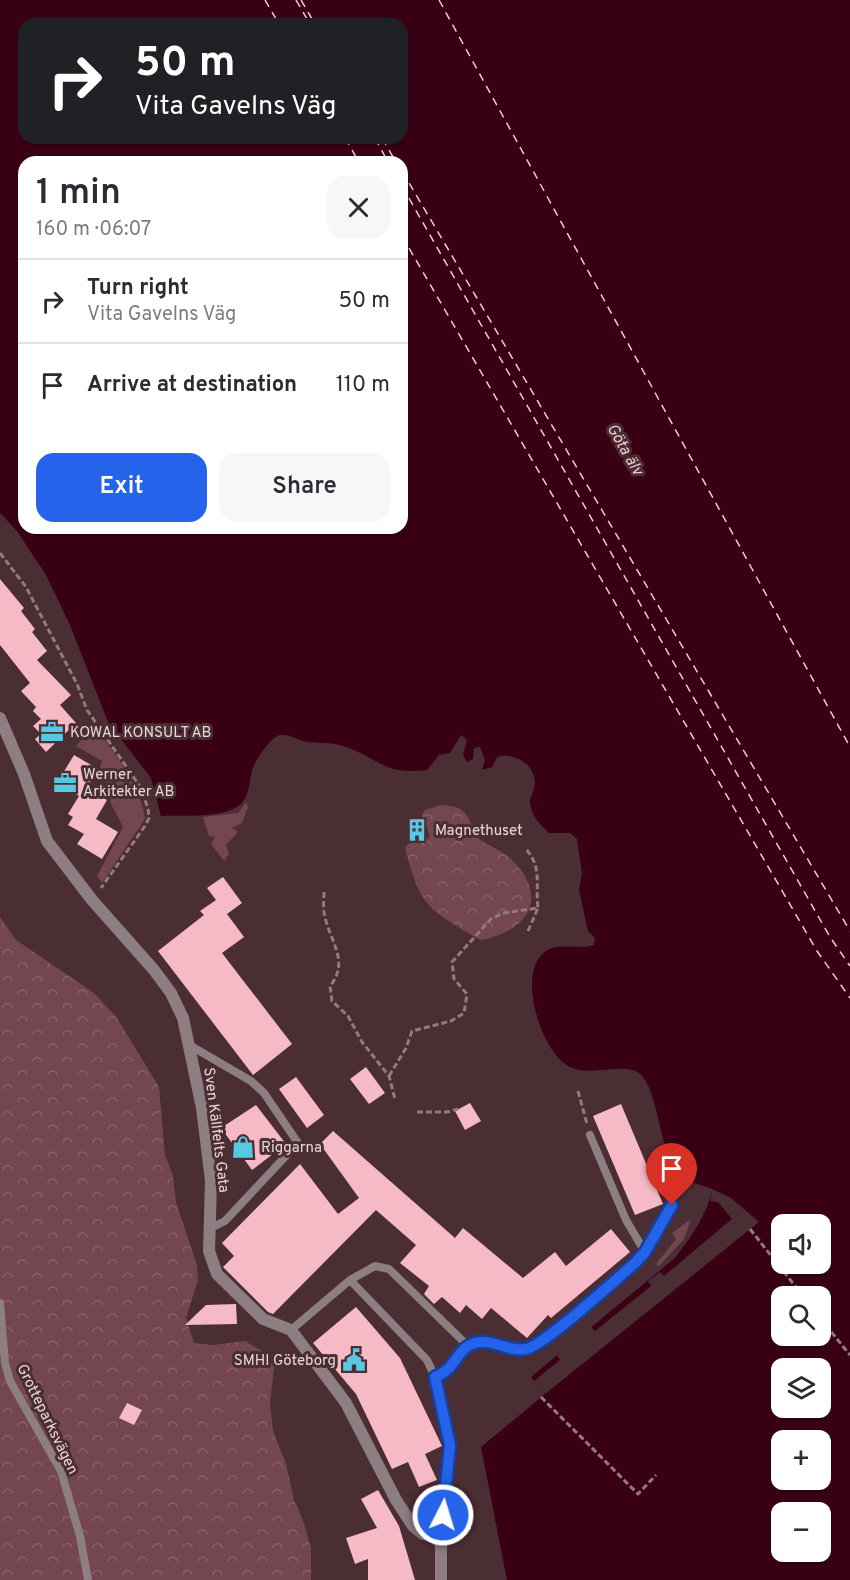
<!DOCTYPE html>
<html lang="en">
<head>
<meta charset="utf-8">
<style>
	body { margin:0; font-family:Overpass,sans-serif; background:#f7f7f7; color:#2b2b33; height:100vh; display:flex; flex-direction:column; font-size:22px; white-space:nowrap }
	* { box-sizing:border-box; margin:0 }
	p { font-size:20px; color:#7c7c81 }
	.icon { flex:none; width:33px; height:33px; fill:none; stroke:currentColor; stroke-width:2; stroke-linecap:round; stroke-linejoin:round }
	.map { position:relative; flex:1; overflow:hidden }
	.side { position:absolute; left:18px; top:156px; width:390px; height:378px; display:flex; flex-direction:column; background:#fff; border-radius:18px; box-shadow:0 2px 4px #0004 }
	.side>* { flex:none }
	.hud { position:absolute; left:18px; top:18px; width:390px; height:126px; border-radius:18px; box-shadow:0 2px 4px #0004; background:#202124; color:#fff; overflow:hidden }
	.tools { position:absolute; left:771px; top:1214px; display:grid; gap:12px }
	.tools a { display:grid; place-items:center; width:60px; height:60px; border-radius:12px; background:#fff; box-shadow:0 2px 4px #0004; font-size:30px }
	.pin { position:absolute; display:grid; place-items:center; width:51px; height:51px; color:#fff; margin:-62px -26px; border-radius:50% 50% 50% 0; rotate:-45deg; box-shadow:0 0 6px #0007 }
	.pin .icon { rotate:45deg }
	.me { position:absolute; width:66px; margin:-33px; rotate:5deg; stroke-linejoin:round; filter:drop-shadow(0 0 4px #0008) }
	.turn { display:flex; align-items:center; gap:21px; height:126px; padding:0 18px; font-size:27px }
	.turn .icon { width:78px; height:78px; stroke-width:2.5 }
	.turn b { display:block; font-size:42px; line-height:51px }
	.round { display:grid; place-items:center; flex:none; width:63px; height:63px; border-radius:18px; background:#f7f7f7 }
	.summary { display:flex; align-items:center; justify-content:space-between; height:102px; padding:0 18px }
	h1 { font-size:36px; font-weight:600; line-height:45px }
	.primary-button { display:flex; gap:12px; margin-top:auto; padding:12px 18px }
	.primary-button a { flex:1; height:69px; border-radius:18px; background:#2563eb; color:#fff; font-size:24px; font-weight:600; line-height:69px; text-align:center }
	.primary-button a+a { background:#f7f7f7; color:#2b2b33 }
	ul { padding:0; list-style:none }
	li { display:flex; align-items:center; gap:18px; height:84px; padding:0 18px; border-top:2px solid #e1e1e2 }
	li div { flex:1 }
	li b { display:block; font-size:22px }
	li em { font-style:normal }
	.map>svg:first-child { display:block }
</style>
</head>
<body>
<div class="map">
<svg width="850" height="1580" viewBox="0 0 850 1580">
	<defs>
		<pattern id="forest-crowns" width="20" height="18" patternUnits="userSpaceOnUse" patternTransform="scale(1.5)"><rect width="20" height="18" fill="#734651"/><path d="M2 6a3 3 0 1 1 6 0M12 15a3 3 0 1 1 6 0" fill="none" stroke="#876069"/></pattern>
	</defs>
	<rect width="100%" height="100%" fill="#4a2e34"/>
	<!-- green -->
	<path fill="#734651" d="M92,728C110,740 145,797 145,819L102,883L97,876L123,827L110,802L115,786L97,777L102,761L76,746Z
		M246,802L248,807L242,823L232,828L238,832L226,845L229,854L224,861L211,844L215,837L209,836L203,817L238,813Z
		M691,1219L684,1239L659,1266L656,1264L676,1239L672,1233Z"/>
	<!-- forest -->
	<path fill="url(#forest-crowns)" d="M440,805C465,806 468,813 475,836C486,845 500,849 511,859C550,897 529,931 481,940C428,909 421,909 405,848L408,844L430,837L422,815L425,810Z
		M0,917L16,940L94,993L117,1018L159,1087L165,1155L173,1176L176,1202L197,1265L198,1280L186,1318L194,1343L212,1345L245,1341L267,1354L274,1367L270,1405L273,1431L286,1464L294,1500L304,1523L311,1548V1580H0Z"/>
	<!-- water -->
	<path fill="#390015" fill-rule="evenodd" d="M0,0H850V1580H507L481,1447L545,1394L531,1377L675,1258C690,1238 708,1214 712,1189C703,1185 691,1183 682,1177C660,1162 661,1101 643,1077C630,1059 592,1078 570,1067C541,1053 515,971 546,951C559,942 579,950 594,945L595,938L588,931L579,890L582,874L577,839L570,833H549C540,825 530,814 530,801C531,795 535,789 535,782C534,763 513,752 497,757L492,767L482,770L485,760L480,747L474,748L473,759L467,762L463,755L467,740L461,735L450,753L439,755L427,770C381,775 382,759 343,746C330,742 319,743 307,742C298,740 290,734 280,735C271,737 258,757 254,765C247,781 253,800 233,809C213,818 183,815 161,816L151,778L108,722L70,625L46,575L17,531L0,513ZM24,24H402V138H24ZM24,162H402V528H24ZM782,1224H820V1263H782ZM782,1296H820V1335H782ZM782,1368H820V1407H782ZM782,1440H820V1479H782ZM782,1512H820V1551H782Z"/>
	<!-- pier -->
	<path fill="#4a2e34" d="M712,1189L731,1198L759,1222L545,1394L534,1381L560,1360L557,1355L591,1327L595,1331L651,1286L648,1281L660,1272L664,1276L732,1219L718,1202L710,1201Z"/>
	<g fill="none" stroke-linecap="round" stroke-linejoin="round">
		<!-- ferry -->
		<path stroke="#f3c9d2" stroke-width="1.5" stroke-dasharray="8 6" stroke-linecap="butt" d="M265,0L279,24
			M296,0L310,24
			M301,0L315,24
			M439,0L850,747
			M345,138L359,162
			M375,138L388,162
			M382,138L396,162
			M402,171L850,931
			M402,186L830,937L850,966
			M402,236L817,951L850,998"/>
	</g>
	<!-- building -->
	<path fill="#f6b9c6" d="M0,579L24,608L21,611L35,629L32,632L47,651L37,660L71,695L60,705L76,723L46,752L35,739L41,734L33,726L41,719L33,711L36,707L21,691L30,683L0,645Z
		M74,755L98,769L87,788L107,800L96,819L118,832L102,859L77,844L84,834L68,825L73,817L68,814L79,796L57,783Z
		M223,877L242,903L227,914L244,937L222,953L292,1044L253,1075L158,951L204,915L200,911L216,900L207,888Z
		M366,1067L385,1093L369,1104L350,1079Z
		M296,1077L324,1115L307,1128L279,1089Z
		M470,1103L481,1121L465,1130L455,1111Z
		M621,1104L663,1204L635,1215L593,1116Z
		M256,1105L286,1144L252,1170L221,1128Z
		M333,1131L455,1238L463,1228L523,1278L555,1252L566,1266L611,1229L630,1252L551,1318L548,1315L527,1338L491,1308L482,1319L466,1305L460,1313L442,1297L434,1304L424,1294L429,1286L400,1263L416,1245L376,1210L273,1314L268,1312L223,1267L234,1256L222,1243L300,1164L338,1214L359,1198L320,1144Z
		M236,1304L237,1324L185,1325L206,1305Z
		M356,1307L400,1358L442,1446L425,1454L437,1480L419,1487L408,1462L392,1469L356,1394L313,1343Z
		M127,1403L142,1410L134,1425L119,1418Z
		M378,1490L399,1526L415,1580H368V1559L355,1564L346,1538L377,1528L361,1499Z
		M456,1513L471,1514V1529H456Z"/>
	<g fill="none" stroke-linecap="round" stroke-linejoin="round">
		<!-- path -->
		<path stroke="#927a7e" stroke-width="3" stroke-dasharray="6 3" stroke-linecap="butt" d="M0,553L26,587L77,684L87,710L139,785L148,808L149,818L145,826L101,888
			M324,892C324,899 323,906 324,912C328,939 351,961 330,986L332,1001L348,1016L362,1042L389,1076L395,1099
			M528,931L538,908
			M389,1076L406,1048L412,1031L451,1021L464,1013L467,994L454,979L452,962L491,919L503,913L538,908C535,883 543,868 525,848
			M578,1091L587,1124
			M417,1112H447L458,1109
			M750,1229L803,1296
			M820,1318L850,1355
			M541,1397L638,1494L656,1475"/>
		<!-- lane -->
		<path stroke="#8d7e81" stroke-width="8" d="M191,1046L251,1081L264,1093L298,1143L225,1221L211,1228
			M590,1135L626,1220L645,1252
			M350,1280L375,1266L389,1269L468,1346
			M0,1303L5,1363L10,1381L61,1471L80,1536L88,1580
			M291,1330L350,1280L427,1360L435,1377L450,1445L441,1538
			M435,1377L449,1371L468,1346L483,1341L515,1349L538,1345L634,1264L645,1252L672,1205"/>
		<!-- street -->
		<path stroke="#8d7e81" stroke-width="12" d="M0,718L24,774L47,841L92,900L154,970L171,993L183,1018L202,1108L211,1181L209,1251L217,1274L263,1319L291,1330L346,1403L396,1500L413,1526L423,1534L441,1538V1580"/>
	</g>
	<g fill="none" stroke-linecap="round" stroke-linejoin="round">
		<!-- route casing -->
		<g stroke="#184099" stroke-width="15">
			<path id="route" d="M443,1515L450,1445L435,1377C456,1368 454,1356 468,1346C487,1334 507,1353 526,1349C545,1345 615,1280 634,1264L645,1252L672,1205"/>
		</g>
		<!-- route -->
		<use href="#route" stroke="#2563eb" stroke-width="10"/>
	</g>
	<!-- icons -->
	<defs>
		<g id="office-bare" transform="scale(1.8)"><path d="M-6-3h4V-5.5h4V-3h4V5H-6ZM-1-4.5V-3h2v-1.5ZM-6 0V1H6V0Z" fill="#57c9e2" stroke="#4a2e34" stroke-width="2.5" paint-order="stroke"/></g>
		<g id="building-bare" transform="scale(1.8)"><path d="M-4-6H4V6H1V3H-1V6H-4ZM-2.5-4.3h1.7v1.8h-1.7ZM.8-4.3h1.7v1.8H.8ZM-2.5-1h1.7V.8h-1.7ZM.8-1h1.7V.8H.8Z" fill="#57c9e2" stroke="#4a2e34" stroke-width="2.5" paint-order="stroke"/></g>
		<g id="shop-bare" transform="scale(1.8)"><path d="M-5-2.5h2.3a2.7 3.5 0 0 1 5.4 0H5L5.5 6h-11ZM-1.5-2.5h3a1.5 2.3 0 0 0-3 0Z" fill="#57c9e2" stroke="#4a2e34" stroke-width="2.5" paint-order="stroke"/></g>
		<g id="civic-bare" transform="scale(1.8)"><path d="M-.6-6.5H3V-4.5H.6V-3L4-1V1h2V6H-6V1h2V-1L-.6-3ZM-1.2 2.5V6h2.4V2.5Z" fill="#57c9e2" stroke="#4a2e34" stroke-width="2.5" paint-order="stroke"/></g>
	</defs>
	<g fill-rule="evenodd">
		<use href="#office-bare" x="52" y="732"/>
		<use href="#office-bare" x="65" y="783"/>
		<use href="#building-bare" x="417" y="830"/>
		<use href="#shop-bare" x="243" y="1147"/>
		<use href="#civic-bare" x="354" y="1360"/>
	</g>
	<g text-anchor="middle" stroke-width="6" stroke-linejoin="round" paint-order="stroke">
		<!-- poi labels -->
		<g font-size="15" fill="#ead7da" stroke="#4a2e34" text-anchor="start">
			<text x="70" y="737">KOWAL KONSULT AB</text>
			<text x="83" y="779">Werner<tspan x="83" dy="17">Arkitekter AB</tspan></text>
			<text x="435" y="835">Magnethuset</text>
			<text x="261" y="1152">Riggarna</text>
			<text x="336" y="1365" text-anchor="end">SMHI Göteborg</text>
		</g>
		<!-- street labels -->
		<g font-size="15" fill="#ead7da" stroke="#4a2e34">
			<text transform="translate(217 1130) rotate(83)" y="5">Sven Källfelts Gata</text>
			<text transform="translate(48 1419) rotate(64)" y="5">Grotteparksvägen</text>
		</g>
		<!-- water labels -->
		<g font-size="16" font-style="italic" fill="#f3c9d2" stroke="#4a2e34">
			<text transform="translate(626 449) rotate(60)" y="6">Göta älv</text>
		</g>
	</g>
</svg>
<div class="tools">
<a><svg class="icon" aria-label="sound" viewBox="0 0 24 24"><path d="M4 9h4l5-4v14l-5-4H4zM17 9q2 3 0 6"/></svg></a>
<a><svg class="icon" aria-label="search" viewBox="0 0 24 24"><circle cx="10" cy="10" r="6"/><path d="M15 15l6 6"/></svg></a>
<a><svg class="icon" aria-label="layers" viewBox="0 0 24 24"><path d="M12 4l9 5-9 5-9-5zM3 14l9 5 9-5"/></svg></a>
<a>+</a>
<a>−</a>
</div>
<div class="pin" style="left:672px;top:1205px;background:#d93025"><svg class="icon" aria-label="arrive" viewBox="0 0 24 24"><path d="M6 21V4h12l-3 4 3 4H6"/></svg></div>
<svg class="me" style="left:443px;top:1515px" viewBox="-20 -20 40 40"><circle r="17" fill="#2563eb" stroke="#fff" stroke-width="3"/><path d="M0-11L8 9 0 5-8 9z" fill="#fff"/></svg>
<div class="hud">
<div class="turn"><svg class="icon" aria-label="right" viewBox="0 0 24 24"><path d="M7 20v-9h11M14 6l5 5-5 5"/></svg><div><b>50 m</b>Vita Gavelns Väg</div></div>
</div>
<section class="side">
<div class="summary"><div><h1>1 min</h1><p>160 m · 06:07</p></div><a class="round"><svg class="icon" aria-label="close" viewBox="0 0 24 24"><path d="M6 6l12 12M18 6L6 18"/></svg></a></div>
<ul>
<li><svg class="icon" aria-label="right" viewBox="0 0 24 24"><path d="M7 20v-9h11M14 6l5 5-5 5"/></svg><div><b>Turn right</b><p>Vita Gavelns Väg</p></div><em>50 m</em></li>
<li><svg class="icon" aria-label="arrive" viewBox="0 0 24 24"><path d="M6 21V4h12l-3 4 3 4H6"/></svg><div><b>Arrive at destination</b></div><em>110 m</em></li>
</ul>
<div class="primary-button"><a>Exit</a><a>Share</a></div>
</section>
</div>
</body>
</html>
